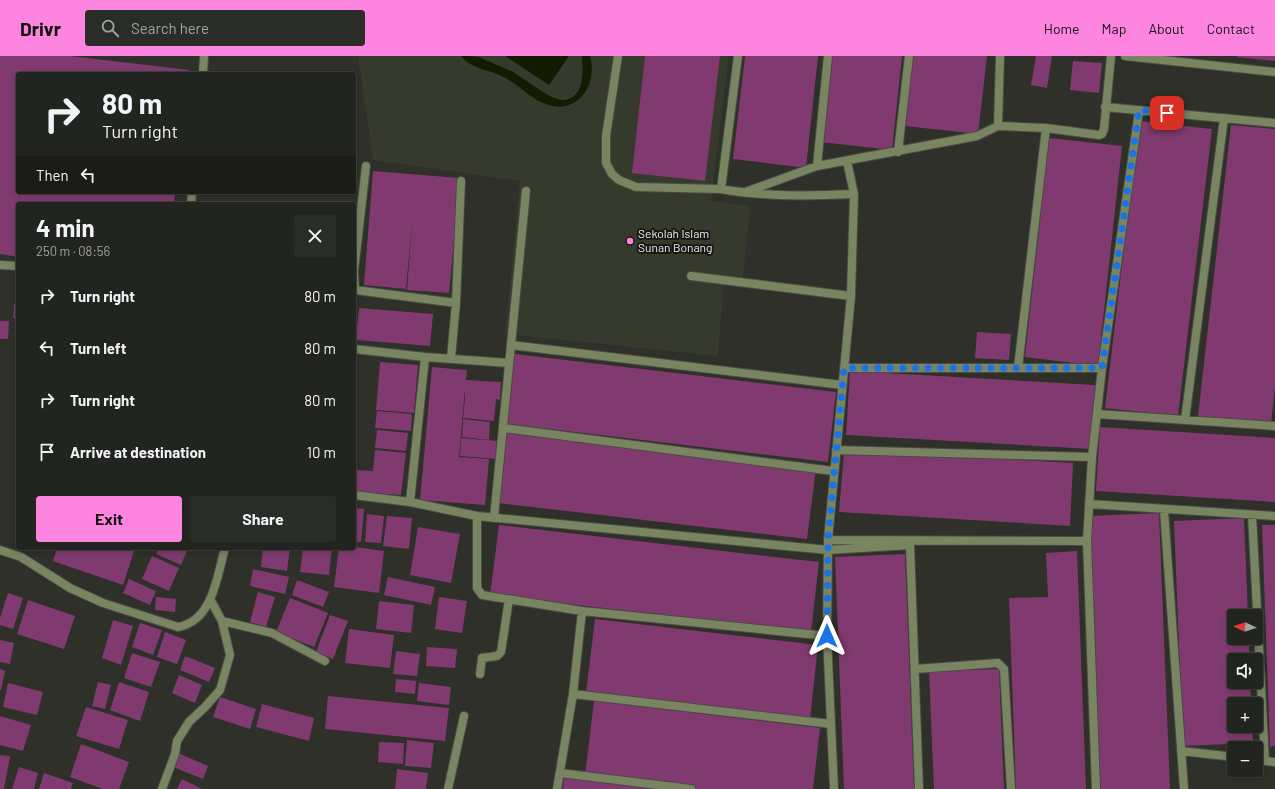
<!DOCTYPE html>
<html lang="en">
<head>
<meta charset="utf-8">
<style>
	body { margin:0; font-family:Barlow,sans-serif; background:#2a2c28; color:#f1f3f6; height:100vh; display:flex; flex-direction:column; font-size:15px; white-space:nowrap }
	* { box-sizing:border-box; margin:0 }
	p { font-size:13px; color:#a2a4a4 }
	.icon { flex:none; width:22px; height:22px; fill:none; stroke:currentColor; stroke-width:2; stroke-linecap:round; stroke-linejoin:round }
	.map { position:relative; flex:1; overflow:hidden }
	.side { position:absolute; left:16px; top:146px; width:340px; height:348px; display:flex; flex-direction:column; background:#22241f; border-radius:4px; box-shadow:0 2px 6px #0003,0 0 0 1px #3f413d }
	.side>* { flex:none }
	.top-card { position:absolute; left:16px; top:16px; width:340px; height:122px; border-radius:4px; box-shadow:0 2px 6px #0003,0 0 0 1px #3f413d; background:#22241f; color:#f1f3f6; overflow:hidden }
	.needle { width:26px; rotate:274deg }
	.fabs { position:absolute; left:1227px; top:553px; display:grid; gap:8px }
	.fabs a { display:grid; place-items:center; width:36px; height:36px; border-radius:4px; background:#22241f; box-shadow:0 2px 6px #0003,0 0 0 1px #3f413d; font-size:20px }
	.pin { position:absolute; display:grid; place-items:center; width:34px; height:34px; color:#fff; margin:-17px; border-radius:8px; box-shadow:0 2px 6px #0006 }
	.me { position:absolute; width:44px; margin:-22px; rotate:0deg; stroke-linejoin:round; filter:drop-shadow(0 0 3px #0008) }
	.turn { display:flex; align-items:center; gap:14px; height:84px; padding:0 20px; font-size:18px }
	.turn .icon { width:52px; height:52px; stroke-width:2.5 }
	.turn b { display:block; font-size:28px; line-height:34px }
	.then { display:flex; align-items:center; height:38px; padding:0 20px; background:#0003; gap:8px; font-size:15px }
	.round { display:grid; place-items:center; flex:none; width:42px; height:42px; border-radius:4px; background:#2a2c28 }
	.headline { display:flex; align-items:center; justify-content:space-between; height:68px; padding:0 20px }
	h1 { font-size:24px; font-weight:700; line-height:30px }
	.action { display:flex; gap:8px; margin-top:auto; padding:8px 20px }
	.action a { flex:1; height:46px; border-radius:4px; background:#fe85df; color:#111; font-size:16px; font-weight:700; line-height:46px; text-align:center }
	.action a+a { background:#2a2c28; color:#f1f3f6 }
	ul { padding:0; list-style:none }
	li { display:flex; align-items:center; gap:12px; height:52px; padding:0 20px }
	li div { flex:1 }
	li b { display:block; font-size:15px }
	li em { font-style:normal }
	header { display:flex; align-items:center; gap:24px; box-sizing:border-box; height:56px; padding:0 20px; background:#fe85df; color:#111 }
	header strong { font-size:19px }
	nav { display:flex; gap:22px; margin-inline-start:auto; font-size:14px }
	.search { width:280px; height:36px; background:#2a2c28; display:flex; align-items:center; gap:10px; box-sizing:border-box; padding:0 14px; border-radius:4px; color:#a2a4a4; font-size:15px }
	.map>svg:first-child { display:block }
</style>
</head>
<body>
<header>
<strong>Drivr</strong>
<div class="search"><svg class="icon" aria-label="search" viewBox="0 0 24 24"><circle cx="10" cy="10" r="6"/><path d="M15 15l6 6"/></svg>Search here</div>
<nav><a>Home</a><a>Map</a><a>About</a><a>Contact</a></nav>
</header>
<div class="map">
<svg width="1275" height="733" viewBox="0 0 1275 733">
	<rect width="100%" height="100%" fill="#2e3029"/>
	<!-- built -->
	<path fill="#363a2d" d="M358,0H729L711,145L750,150L743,222L724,221L718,300L505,278L520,125L373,104Z"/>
	<!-- water -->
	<path fill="#141b01" d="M461,0C466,0 474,0 479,1C490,6 502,11 513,16C525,23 551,45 564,44C585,42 583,14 582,0H590C598,27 579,58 549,49C533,45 521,31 507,23C492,13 473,15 461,0Z
		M505,0H569L549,29Z"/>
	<!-- building -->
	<path fill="#803a6f" d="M0,0H70L189,14V18H18V136H175L174,148H18V201L0,198Z
		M645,0H720L705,125L632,117Z
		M745,0H818L806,112L733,103Z
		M830,0H902L892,94L820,86Z
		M913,0H987L978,78L905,70Z
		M1036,0H1052L1047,32L1031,29Z
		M1237,0H1275V5L1237,1Z
		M1073,5L1102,7L1099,37L1070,34Z
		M1139,65L1212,73L1178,360L1105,352Z
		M1231,69L1275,73V331L1271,368L1198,360Z
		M1049,82L1122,90L1098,310L1025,301Z
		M373,115L460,122L449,237L407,234L412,167L406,233L364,229Z
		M14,248H18V263L13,262Z
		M359,252L433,258L430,290L356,284Z
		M0,265H9L8,283H0Z
		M977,276L1011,278L1009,304L975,302Z
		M515,298L836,336L828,406L507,368Z
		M380,306L418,309L414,357L376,354Z
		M432,311L467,314L466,324L501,326L500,344L496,343L494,365L463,362L465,341L483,342L465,341V332L459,401L489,403L485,449L420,444Z
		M850,315L1095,329L1092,393L846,379Z
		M377,355L412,358L411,375L375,372Z
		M463,363L490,366L489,384L462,381Z
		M1100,371L1275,382V446L1096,435Z
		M377,374L408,377L406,395L375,392Z
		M506,377L816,413L807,483L498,447Z
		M461,382L498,385L497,403L460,400Z
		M375,394L406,397L401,439L354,436V414L373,415Z
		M844,397L930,401H970L1073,407L1070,470L839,456Z
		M354,452L364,453L361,486H354Z
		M1159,457L1170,733H1100L1090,460Z
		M367,458L384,460L381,487L365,486Z
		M387,460L412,462L409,493L383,490Z
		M1244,462L1248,560H1234V582H1248L1250,604H1234V626H1250L1251,648H1234V670H1252L1253,687L1183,690L1174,465Z
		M499,469L819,506L811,576L490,539Z
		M1262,469H1275V690L1270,691Z
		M418,471L460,478L451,527L410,519Z
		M354,491L384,495L379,537L334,531L339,492Z
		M57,492H135L123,529L53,505Z
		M159,492H188L181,509L156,498Z
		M263,492H290L287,515L261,511Z
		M303,492H332L329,519L300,516Z
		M1077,495L1086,733H1016L1009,542L1048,541L1046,497Z
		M905,498L914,733H844L835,501Z
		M152,500L179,512L169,535L142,523Z
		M253,513L289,521L285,538L250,530Z
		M388,521L435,531L431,549L384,539Z
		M129,523L156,535L150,549L123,537Z
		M297,524L329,536L323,551L292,539Z
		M258,536L275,541L266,571L250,566Z
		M8,537L23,542L13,573L0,569V562Z
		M156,541L176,543L175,556L155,554Z
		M439,541L467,545L462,577L435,573Z
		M290,542L328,557L314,591L276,576Z
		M28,544L75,560L64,593L17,578Z
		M379,545L414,549L411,577L376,573Z
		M330,559L348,565L333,603L316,596Z
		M595,563L818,589L810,663L586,637Z
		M113,564L133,570L121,609L102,602Z
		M140,567L162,574L153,599L132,591Z
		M349,573L394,579L390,612L345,607Z
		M165,576L186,584L177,608L157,601Z
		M0,584L14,587L10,608L0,606Z
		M427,591L457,593L455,612L426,610Z
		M396,595L420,598L417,620L393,618Z
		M132,597L160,606L151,631L124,622Z
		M185,600L215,612L209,626L180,614Z
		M0,613L5,615L1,634H0Z
		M999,613L1004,733H934L929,615Z
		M179,619L202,629L195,647L172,637Z
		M396,623L416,625L415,638L395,636Z
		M98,626L111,629L105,653L92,650Z
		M119,626L149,636L140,665L110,654Z
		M8,627L43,636L37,659L3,651Z
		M419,627L451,631L449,649L417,645Z
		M328,640L449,652L445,685L325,673Z
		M220,641L256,653L250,673L213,661Z
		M594,645L820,672L813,733H697L585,720Z
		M262,648L314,662L309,685L256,671Z
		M86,651L128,664L119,693L76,680Z
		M0,660L31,669L23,695L0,689Z
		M407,684L434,687L431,712L405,710Z
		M379,686L404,687L403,708L378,706Z
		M81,688L129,706L119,733H103L70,721Z
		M178,697L208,710L203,723L173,711Z
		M0,699L10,700L4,733H0Z
		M19,711L38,717L34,733H12Z
		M397,713L428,717L426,733H395Z
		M44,717L73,727L71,733H39Z
		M564,720L667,733H563Z
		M182,723L202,733H177Z"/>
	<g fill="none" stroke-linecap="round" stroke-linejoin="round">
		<!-- lane casing -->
		<g stroke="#494b44" stroke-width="10">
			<path id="lane" d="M203,18L204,0
				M191,148L192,136
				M0,209L18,210
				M691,220L851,240
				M511,289L526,135"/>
		</g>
		<!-- street casing -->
		<g stroke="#494b44" stroke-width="10">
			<path id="street" d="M618,0L606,80V107L612,118L619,124L636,131L721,133
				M738,0L721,133C765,141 810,140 854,138L851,240L828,484L827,580L834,733
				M1000,0L998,70L1046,72L1099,79L1102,78L1104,73L1111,0
				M1125,0L1275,16
				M1105,51L1275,67
				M898,96L909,0
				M847,105L854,138
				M366,110L354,215L355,234L456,247
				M817,110L828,0
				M748,135L817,110L977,80L998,70
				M354,293L425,301L509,307
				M451,302L456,247L461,125
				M844,312H1102
				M1018,312L1046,72
				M1097,358L1275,370
				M1185,364L1224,62
				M504,372L833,415
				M836,394L1092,401
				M354,439L410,446L477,460L828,494L910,489L919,733
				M410,446L425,301
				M1089,448L1275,460
				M1164,454L1184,733
				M1252,459L1265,705
				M477,460V532L482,539L582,555L827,580
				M494,462L511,289L842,329
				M828,484L1087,485
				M0,494L21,501L70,532L103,547L178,571C213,565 217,520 225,492
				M222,565L272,577L325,605
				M916,613L998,607L1004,613L1011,733
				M480,618L482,602L497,600L501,596L509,543
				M573,638L831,668
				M1181,695L1234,701
				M1256,704L1275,706
				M560,717L691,733
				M162,733L175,698L177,685L189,666L205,651L220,634L230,599L222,565L210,543
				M448,733L464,660
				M557,733L573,638L582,555
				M1096,733L1087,485L1092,401L1102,312L1139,55"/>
		</g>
		<!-- lane -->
		<use href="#lane" stroke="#798461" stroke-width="8"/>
		<!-- street -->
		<use href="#street" stroke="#798461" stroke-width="8"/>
	</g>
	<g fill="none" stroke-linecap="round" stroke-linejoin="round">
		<!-- route -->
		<path stroke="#1a73e8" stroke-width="7" stroke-dasharray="0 12.6" d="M827,580L828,484L844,312H1102L1139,54L1167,57"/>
	</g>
	<!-- markers -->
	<circle fill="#fe85df" stroke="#171815" stroke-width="1.5" cx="630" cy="185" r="4"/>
	<g text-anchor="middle" stroke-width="4" stroke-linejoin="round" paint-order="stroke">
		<!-- poi labels -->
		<g font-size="12" fill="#edefea" stroke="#171815" text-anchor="start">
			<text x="638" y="182">Sekolah Islam<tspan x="638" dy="14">Sunan Bonang</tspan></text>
		</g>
	</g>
</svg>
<div class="fabs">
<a><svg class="needle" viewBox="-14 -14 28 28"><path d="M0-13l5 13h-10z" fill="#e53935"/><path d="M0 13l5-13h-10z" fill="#a2a4a4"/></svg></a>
<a><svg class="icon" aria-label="sound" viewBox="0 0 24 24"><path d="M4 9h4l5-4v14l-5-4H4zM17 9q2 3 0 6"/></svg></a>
<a>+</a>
<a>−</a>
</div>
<div class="pin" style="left:1167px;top:57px;background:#d93025"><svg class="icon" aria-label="arrive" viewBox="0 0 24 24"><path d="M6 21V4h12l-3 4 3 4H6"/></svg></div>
<svg class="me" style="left:827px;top:580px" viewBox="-20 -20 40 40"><path d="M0-17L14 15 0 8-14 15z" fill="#1a73e8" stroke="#fff" stroke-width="4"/></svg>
<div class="top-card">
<div class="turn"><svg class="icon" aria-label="right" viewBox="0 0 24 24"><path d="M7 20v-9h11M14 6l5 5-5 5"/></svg><div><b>80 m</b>Turn right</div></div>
<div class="then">Then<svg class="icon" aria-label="left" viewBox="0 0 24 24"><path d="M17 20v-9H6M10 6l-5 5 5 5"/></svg></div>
</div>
<section class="side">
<div class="headline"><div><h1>4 min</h1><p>250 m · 08:56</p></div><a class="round"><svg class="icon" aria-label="close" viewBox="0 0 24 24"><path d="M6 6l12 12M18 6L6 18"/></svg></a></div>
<ul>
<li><svg class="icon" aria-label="right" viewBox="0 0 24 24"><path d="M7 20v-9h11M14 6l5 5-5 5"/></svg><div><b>Turn right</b></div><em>80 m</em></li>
<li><svg class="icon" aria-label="left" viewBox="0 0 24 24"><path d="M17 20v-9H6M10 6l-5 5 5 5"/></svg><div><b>Turn left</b></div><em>80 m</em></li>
<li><svg class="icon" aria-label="right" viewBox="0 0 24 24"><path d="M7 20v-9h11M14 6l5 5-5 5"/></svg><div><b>Turn right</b></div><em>80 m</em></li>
<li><svg class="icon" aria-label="arrive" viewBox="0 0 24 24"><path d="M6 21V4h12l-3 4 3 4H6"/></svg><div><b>Arrive at destination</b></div><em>10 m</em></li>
</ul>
<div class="action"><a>Exit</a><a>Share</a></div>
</section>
</div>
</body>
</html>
